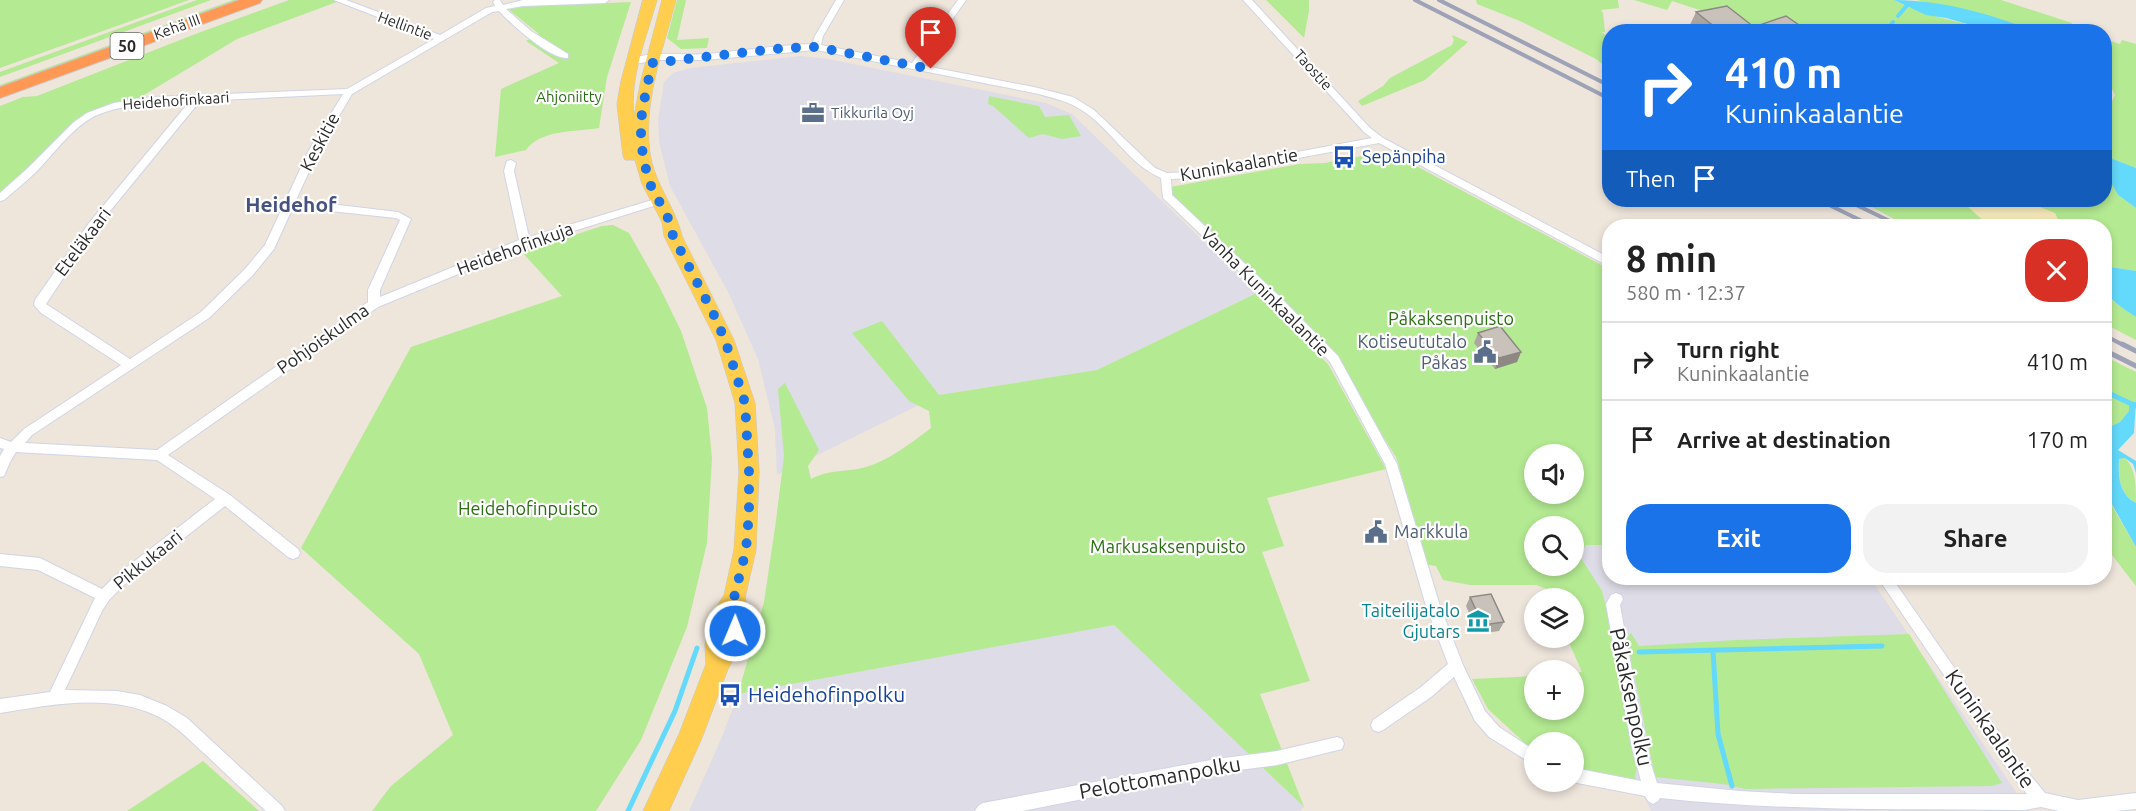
<!DOCTYPE html>
<html lang="en">
<head>
<meta charset="utf-8">
<style>
	body { margin:0; font-family:Ubuntu,sans-serif; background:#f2f2f2; color:#222; height:100vh; display:flex; flex-direction:column; font-size:22px; white-space:nowrap }
	* { box-sizing:border-box; margin:0 }
	p { font-size:20px; color:#767676 }
	.icon { flex:none; width:33px; height:33px; fill:none; stroke:currentColor; stroke-width:2; stroke-linecap:round; stroke-linejoin:round }
	.map { position:relative; flex:1; overflow:hidden }
	.side { position:absolute; left:1602px; top:219px; width:510px; height:366px; display:flex; flex-direction:column; background:#fff; border-radius:24px; box-shadow:0 3px 9px #0003 }
	.side>* { flex:none }
	.banner { position:absolute; left:1602px; top:24px; width:510px; height:183px; border-radius:24px; box-shadow:0 3px 9px #0003; background:#1a73e8; color:#fff; overflow:hidden }
	.controls { position:absolute; left:1524px; top:444px; display:grid; gap:12px }
	.controls a { display:grid; place-items:center; width:60px; height:60px; border-radius:50%; background:#fff; box-shadow:0 3px 9px #0003; font-size:30px }
	.pin { position:absolute; display:grid; place-items:center; width:51px; height:51px; color:#fff; margin:-62px -26px; border-radius:50% 50% 50% 0; rotate:-45deg; box-shadow:0 0 6px #0007 }
	.pin .icon { rotate:45deg }
	.me { position:absolute; width:66px; margin:-33px; rotate:1deg; stroke-linejoin:round; filter:drop-shadow(0 0 4px #0008) }
	.turn { display:flex; align-items:center; gap:21px; height:126px; padding:0 24px; font-size:27px }
	.turn .icon { width:78px; height:78px; stroke-width:2.5 }
	.turn b { display:block; font-size:42px; line-height:51px }
	.then { display:flex; align-items:center; height:57px; padding:0 24px; background:#0003; gap:12px; font-size:22px }
	.round { display:grid; place-items:center; flex:none; width:63px; height:63px; border-radius:24px; background:#f2f2f2 }
	.overview { display:flex; align-items:center; justify-content:space-between; height:102px; padding:0 24px }
	h1 { font-size:36px; font-weight:600; line-height:45px }
	.cta { display:flex; gap:12px; margin-top:auto; padding:12px 24px }
	.cta a { flex:1; height:69px; border-radius:24px; background:#1a73e8; color:#fff; font-size:24px; font-weight:600; line-height:69px; text-align:center }
	.cta a+a { background:#f2f2f2; color:#222 }
	ul { padding:0; list-style:none }
	li { display:flex; align-items:center; gap:18px; height:78px; padding:0 24px; border-top:2px solid #e0e0e0 }
	li div { flex:1 }
	li b { display:block; font-size:22px }
	li em { font-style:normal }
	.map>svg:first-child { display:block }
</style>
</head>
<body>
<div class="map">
<svg width="2136" height="811" viewBox="0 0 2136 811">
	<rect width="100%" height="100%" fill="#eee5db"/>
	<!-- industrial -->
	<path fill="#dedce6" d="M801,56L828,59L1046,103L1072,114L1257,293L1097,370L939,395L777,475L775,429L758,359L728,292L670,186L659,142L658,120L664,82L673,73L690,68Z
		M1609,482L1610,578H1870L2029,811H1651L1567,638H1574V598H1551L1539,570L1574,566V526Z
		M1114,624L1304,807L1300,811H689L722,737L738,694Z"/>
	<!-- green -->
	<path fill="#b4ea92" fill-rule="evenodd" d="M0,0H189L0,68Z
		M197,0H211L0,77V72Z
		M233,0H243L0,89V85Z
		M289,0H342L237,39L139,98L119,102L77,121L33,166L0,194V106L23,97L37,96L198,33Z
		M677,0H686L677,40L709,38L707,48L681,49L667,38Z
		M1266,0H1309V11L1304,38Z
		M1476,0H1618L1619,8L1601,10L1603,13L1605,32H1602L1606,36L1609,51V77L1601,72L1606,67L1596,59L1520,21L1477,4Z
		M1634,0H1894C1925,17 1960,21 1993,31H1764L1672,1L1667,10Z
		M1916,0H2001L2072,23L2070,27L2083,31H2035L2003,20Z
		M631,2L607,77L599,128C576,132 541,129 526,150L495,157L501,89L559,63L526,41L539,34L508,9L514,7Z
		M1452,35L1468,42L1425,80L1362,106L1358,101L1383,86L1390,78L1452,45L1454,40Z
		M2105,39L2120,44L2122,40L2136,44V168L2113,159L2105,151L2104,117L2115,95L2105,75Z
		M989,96L1039,106L1045,117L1069,115L1081,136L1062,139L1043,134L1029,138L993,106L988,104Z
		M1388,151L1609,269V545H1586L1579,555L1602,591L1616,649L1619,679L1637,768L1635,777L1641,788L1574,766V742H1534V749L1528,746L1488,709L1472,679L1534,676V710H1574V673L1582,672L1567,638H1574V598H1551L1547,589L1536,585H1470L1443,580L1436,566L1428,565L1396,457L1362,404L1340,358L1170,195V187L1300,164L1325,163ZM1534,454H1574V494H1534ZM1534,526H1574V566H1534Z
		M2105,182L2113,186L2118,195L2136,208V271L2105,266L2104,226H1907L1859,200H1883L1895,205L1886,200H1952L1960,207L1964,203L1963,200H2104Z
		M613,225L629,233L659,286L681,331L707,408L712,458L707,543L687,627L641,740L596,811H372L391,786L453,735L419,654L301,548L411,347L562,296L522,252L602,226Z
		M2104,290L2113,301L2136,317V340L2105,324Z
		M1257,293L1328,364L1386,469L1267,498L1284,546L1262,552L1310,681L1260,694L1304,807L1114,625L738,694L764,602L776,521L784,456L778,389L785,383L819,450L808,466L811,479C834,468 845,473 866,467C890,460 911,443 931,428L929,411L909,401L852,333L882,321L939,395L1097,370Z
		M2104,356L2136,372V402H2129V411L2120,422L2105,429Z
		M2125,458C2136,469 2136,486 2136,503C2119,494 2118,475 2119,459Z
		M2104,492L2136,547V586L2105,546Z
		M1631,633L1639,646L1736,640L1909,634L2002,783L1992,786L1746,789L1723,784L1655,777L1635,678L1632,676L1626,640Z
		M203,761L259,811H127Z"/>
	<!-- sand -->
	<path fill="#f6eabb" d="M1977,200H2023L2055,213L2061,226H1989L1966,205L1979,202Z"/>
	<!-- water -->
	<path fill="#63d9fb" d="M1894,0C1943,0 1989,14 2035,31H1993L1946,18L1926,15Z
		M2105,151L2113,159L2136,168V208L2118,195L2113,186L2105,182Z
		M2105,266L2136,271V317C2110,299 2104,299 2105,266Z
		M2129,402H2136L2134,433L2118,450L2136,461V473L2133,464L2125,458L2119,459C2118,476 2119,494 2136,503V547L2105,492V429L2120,422L2129,411Z"/>
	<g fill="none" stroke-linecap="round" stroke-linejoin="round">
		<!-- stream-far1 -->
		<path stroke="#63d9fb" stroke-width="4" d="M1898,16L1909,3
			M1889,28L1893,22"/>
		<!-- stream -->
		<path stroke="#63d9fb" stroke-width="5" d="M2104,391L2136,406
			M1713,651L1718,734L1732,786
			M1639,652L1882,646
			M628,811L675,711L697,648"/>
		<!-- street casing -->
		<g stroke="#d0d5e5" stroke-width="2">
			<path id="street" d="M334,0H346L440,35L486,8L495,6L493,2L495,0H500L503,5L523,0H609L605,3L523,6L506,9L531,31L568,54V58C550,60 511,24 499,11L492,12L352,94L318,152L296,200L398,212L411,219L380,290V297L519,240L504,171L507,161L511,160L516,163L514,171L529,237L659,198L664,201L663,203L529,245L378,307L168,455L230,495L298,549L300,553L298,557L293,559L288,557L225,506L124,585L109,600L102,611L65,690L117,691L140,695L167,706L187,718L282,806L285,811H266C245,792 225,773 205,754C189,740 174,723 155,715C107,693 50,705 0,713V699L50,692L95,598L38,570L0,566V554L40,558L102,589L114,577L215,499L157,460L16,452L10,462L4,476L0,477V456L4,449L0,448V438L11,442L24,429L121,365L41,313L34,305L35,300L89,223L190,101C158,103 124,103 95,116C73,127 55,152 38,170C27,181 15,190 4,200L0,201V193L28,168L74,122L87,113L114,103L152,97L347,89L434,39ZM343,94L308,152L265,245L245,269L201,312L130,359L46,304L97,227L200,101ZM293,207L396,218L400,220L368,290V302L157,450L25,443L32,435L209,318L253,275L274,249Z
				M836,0H844L823,36L821,45L912,63L958,0H966L920,65L1034,87L1073,97L1094,110L1155,168L1167,173L1190,172L1372,138L1364,132L1243,0H1252L1370,128L1383,138L1610,258V267L1379,143L1190,178L1171,179L1172,195L1278,295L1338,356L1397,464L1440,606L1463,665L1485,711L1499,727L1534,750V765L1489,737L1475,721L1454,677L1431,697L1383,730L1378,732L1373,730L1371,725L1373,720L1421,687L1448,664L1426,606L1385,464L1330,362L1270,301L1163,198L1161,178C1130,165 1113,132 1086,113C1070,101 1053,98 1034,93L816,50L704,60H660L633,64L628,61C644,50 686,56 706,54C742,51 777,45 812,44L815,36Z
				M1878,578H1892L2021,764L2045,793L2078,800L2136,793V809L2116,811H2059L2041,807L2024,810C1903,809 1780,811 1660,798L1658,801L1653,804L1648,801L1645,796L1572,782H1574V768L1641,781L1632,748L1606,604L1611,595L1616,593L1621,595L1623,599L1620,605L1646,748L1657,783L1740,791L1796,794H2027L2011,774Z
				M1337,737L1342,739L1344,744L1342,749L1277,765L1216,773L1022,811H975L978,806L983,803L1216,759L1277,751Z"/>
		</g>
		<!-- primary casing -->
		<g stroke="#c8c8c8" stroke-width="1">
			<path id="primary" d="M643,0H657C647,36 629,78 634,116L641,80L662,0H676C663,50 641,107 651,159C657,187 676,209 682,236L734,340L755,403L759,472L756,550L745,598L749,615L740,647L728,669L702,738L669,811H643L679,734L706,664L705,645L708,630L712,614L724,595L734,550L739,472L735,403L716,340L664,236L662,222L642,184L635,160H625L623,156L617,104L621,81Z"/>
		</g>
		<!-- highway casing -->
		<g stroke="#c8c8c8" stroke-width="2">
			<path id="highway" d="M239,0H262L260,3L0,98V87Z"/>
		</g>
		<!-- street -->
		<use href="#street" fill="#fff" fill-rule="evenodd"/>
		<!-- primary -->
		<use href="#primary" fill="#ffce4f" fill-rule="evenodd"/>
		<!-- highway -->
		<use href="#highway" fill="#ff9755" fill-rule="evenodd"/>
		<!-- rail-far1 -->
		<path stroke="#9da2b7" stroke-width="4" d="M1415,0L1610,99
			M1439,0L1610,86
			M1819,200L1872,226
			M1846,200L1900,226
			M2104,335L2125,346"/>
		<!-- rail -->
		<path stroke="#9da2b7" stroke-width="5" d="M2122,344L2136,351
			M2104,350L2136,366"/>
	</g>
	<!-- wall -->
	<path fill="#ada7a1" d="M1696,12L1754,27L1809,32L1687,31Z
		M1478,333L1521,352L1517,362L1495,369L1474,343Z
		M1470,597L1504,622L1499,631L1478,634L1466,606Z"/>
	<!-- shaded-wall -->
	<path fill="#8d8883" d="M1521,352L1517,362L1495,369L1499,358Z"/>
	<!-- building -->
	<path fill="#c9c2bb" stroke="#8d8883" stroke-width="1.5" d="M1727,6L1754,27L1786,16L1809,32H1700L1711,24L1696,12Z
		M1500,326L1521,352L1499,358L1478,333Z
		M1491,594L1504,622L1483,625L1470,597Z"/>
	<g fill="none" stroke-linecap="round" stroke-linejoin="round">
		<!-- route -->
		<path stroke="#1a73e8" stroke-width="10" stroke-dasharray="0 18" d="M735,631L738,615L734,598L746,550L749,513V472L745,403L725,340L713,313L673,236L670,222L650,184L643,158L641,133L642,111L652,63L784,48L816,47L931,69"/>
	</g>
	<!-- icons -->
	<defs>
		<g id="office-bare" transform="scale(1.8)"><path d="M-6-3h4V-5.5h4V-3h4V5H-6ZM-1-4.5V-3h2v-1.5ZM-6 0V1H6V0Z" fill="#5c6f8a" stroke="#fff" stroke-width="2.5" paint-order="stroke"/></g>
		<g id="bus-bare" transform="scale(1.8)"><path d="M-5-6H5V4H4V6H2V4H-2V6H-4V4H-5ZM-3.5-4V0h7V-4ZM-3.5 1.2v1.5H-2V1.2ZM2 1.2v1.5H3.5V1.2Z" fill="#1a4fb4" stroke="#fff" stroke-width="2.5" paint-order="stroke"/></g>
		<g id="civic-bare" transform="scale(1.8)"><path d="M-.6-6.5H3V-4.5H.6V-3L4-1V1h2V6H-6V1h2V-1L-.6-3ZM-1.2 2.5V6h2.4V2.5Z" fill="#5c6f8a" stroke="#fff" stroke-width="2.5" paint-order="stroke"/></g>
		<g id="museum-bare" transform="scale(1.8)"><path d="M0-6L6-3V-2H-6V-3ZM-5-1h2V3h-2ZM-1-1h2V3h-2ZM3-1h2V3H3ZM-6 4H6V6H-6Z" fill="#0f9aa8" stroke="#fff" stroke-width="2.5" paint-order="stroke"/></g>
	</defs>
	<g fill-rule="evenodd">
		<use href="#office-bare" x="813" y="113"/>
		<use href="#bus-bare" x="1344" y="157"/>
		<use href="#civic-bare" x="1485" y="352"/>
		<use href="#civic-bare" x="1376" y="532"/>
		<use href="#museum-bare" x="1478" y="621"/>
		<use href="#bus-bare" x="730" y="695"/>
	</g>
	<g text-anchor="middle" stroke-width="4.5" stroke-linejoin="round" paint-order="stroke">
		<!-- far-street labels -->
		<g font-size="15" fill="#2a2a2a" stroke="#fff">
			<text transform="translate(405 26) rotate(20)" y="5">Hellintie</text>
			<text transform="translate(177 27) rotate(-20)" y="5">Kehä III</text>
			<text transform="translate(1313 70) rotate(48)" y="5">Taostie</text>
			<text transform="translate(176 101) rotate(-4)" y="5">Heidehofinkaari</text>
		</g>
		<!-- far-park labels -->
		<g font-size="15" fill="#2a6f13" stroke="#fff">
			<text x="569" y="102">Ahjoniitty</text>
		</g>
		<!-- far-service labels -->
		<g font-size="15" fill="#4e5e75" stroke="#fff" text-anchor="start">
			<text x="831" y="118">Tikkurila Oyj</text>
		</g>
		<!-- shield labels -->
		<rect fill="#fff" stroke="#6a6a6a" stroke-width="1.5" x="110.5" y="33" width="33" height="26" rx="4.5"/>
		<g font-size="16" font-weight="bold" fill="#2a2a2a">
			<text x="127" y="52">50</text>
		</g>
		<!-- street labels -->
		<g font-size="18" fill="#2a2a2a" stroke="#fff">
			<text transform="translate(320 142) rotate(-62)" y="6">Keskitie</text>
			<text transform="translate(1239 165) rotate(-10)" y="6">Kuninkaalantie</text>
			<text transform="translate(83 242) rotate(-53)" y="6">Eteläkaari</text>
			<text transform="translate(515 249) rotate(-20)" y="6">Heidehofinkuja</text>
			<text transform="translate(1265 292) rotate(45)" y="6">Vanha Kuninkaalantie</text>
			<text transform="translate(323 339) rotate(-35)" y="6">Pohjoiskulma</text>
			<text transform="translate(148 560) rotate(-39)" y="6">Pikkukaari</text>
		</g>
		<!-- transit labels -->
		<g font-size="18" fill="#164399" stroke="#fff" text-anchor="start">
			<text x="1362" y="163">Sepänpiha</text>
		</g>
		<!-- park labels -->
		<g font-size="18" fill="#2a6f13" stroke="#fff">
			<text x="1451" y="325">Påkaksenpuisto</text>
			<text x="528" y="515">Heidehofinpuisto</text>
			<text x="1168" y="553">Markusaksenpuisto</text>
		</g>
		<!-- service labels -->
		<g font-size="18" fill="#4e5e75" stroke="#fff" text-anchor="end">
			<text x="1467" y="348">Kotiseututalo<tspan x="1467" dy="21">Påkas</tspan></text>
			<text x="1394" y="538" text-anchor="start">Markkula</text>
		</g>
		<!-- culture labels -->
		<g font-size="18" fill="#0d838f" stroke="#fff" text-anchor="end">
			<text x="1460" y="617">Taiteilijatalo<tspan x="1460" dy="21">Gjutars</tspan></text>
		</g>
		<!-- quarter labels -->
		<g font-size="21" font-weight="bold" fill="#465380" stroke="#fff">
			<text x="291" y="212">Heidehof</text>
		</g>
		<!-- near-transit labels -->
		<g font-size="21" fill="#164399" stroke="#fff" text-anchor="start">
			<text x="748" y="702">Heidehofinpolku</text>
		</g>
		<!-- near-street labels -->
		<g font-size="21" fill="#2a2a2a" stroke="#fff">
			<text transform="translate(1631 697) rotate(78)" y="7">Påkaksenpolku</text>
			<text transform="translate(1990 729) rotate(55)" y="7">Kuninkaalantie</text>
			<text transform="translate(1160 778) rotate(-10)" y="7">Pelottomanpolku</text>
		</g>
	</g>
</svg>
<div class="controls">
<a><svg class="icon" aria-label="sound" viewBox="0 0 24 24"><path d="M4 9h4l5-4v14l-5-4H4zM17 9q2 3 0 6"/></svg></a>
<a><svg class="icon" aria-label="search" viewBox="0 0 24 24"><circle cx="10" cy="10" r="6"/><path d="M15 15l6 6"/></svg></a>
<a><svg class="icon" aria-label="layers" viewBox="0 0 24 24"><path d="M12 4l9 5-9 5-9-5zM3 14l9 5 9-5"/></svg></a>
<a>+</a>
<a>−</a>
</div>
<div class="pin" style="left:931px;top:69px;background:#d93025"><svg class="icon" aria-label="arrive" viewBox="0 0 24 24"><path d="M6 21V4h12l-3 4 3 4H6"/></svg></div>
<svg class="me" style="left:735px;top:631px" viewBox="-20 -20 40 40"><circle r="17" fill="#1a73e8" stroke="#fff" stroke-width="3"/><path d="M0-11L8 9 0 5-8 9z" fill="#fff"/></svg>
<div class="banner">
<div class="turn"><svg class="icon" aria-label="right" viewBox="0 0 24 24"><path d="M7 20v-9h11M14 6l5 5-5 5"/></svg><div><b>410 m</b>Kuninkaalantie</div></div>
<div class="then">Then<svg class="icon" aria-label="arrive" viewBox="0 0 24 24"><path d="M6 21V4h12l-3 4 3 4H6"/></svg></div>
</div>
<section class="side">
<div class="overview"><div><h1>8 min</h1><p>580 m · 12:37</p></div><a class="round" style="background:#d93025;color:#fff"><svg class="icon" aria-label="close" viewBox="0 0 24 24"><path d="M6 6l12 12M18 6L6 18"/></svg></a></div>
<ul>
<li><svg class="icon" aria-label="right" viewBox="0 0 24 24"><path d="M7 20v-9h11M14 6l5 5-5 5"/></svg><div><b>Turn right</b><p>Kuninkaalantie</p></div><em>410 m</em></li>
<li><svg class="icon" aria-label="arrive" viewBox="0 0 24 24"><path d="M6 21V4h12l-3 4 3 4H6"/></svg><div><b>Arrive at destination</b></div><em>170 m</em></li>
</ul>
<div class="cta"><a>Exit</a><a>Share</a></div>
</section>
</div>
</body>
</html>
